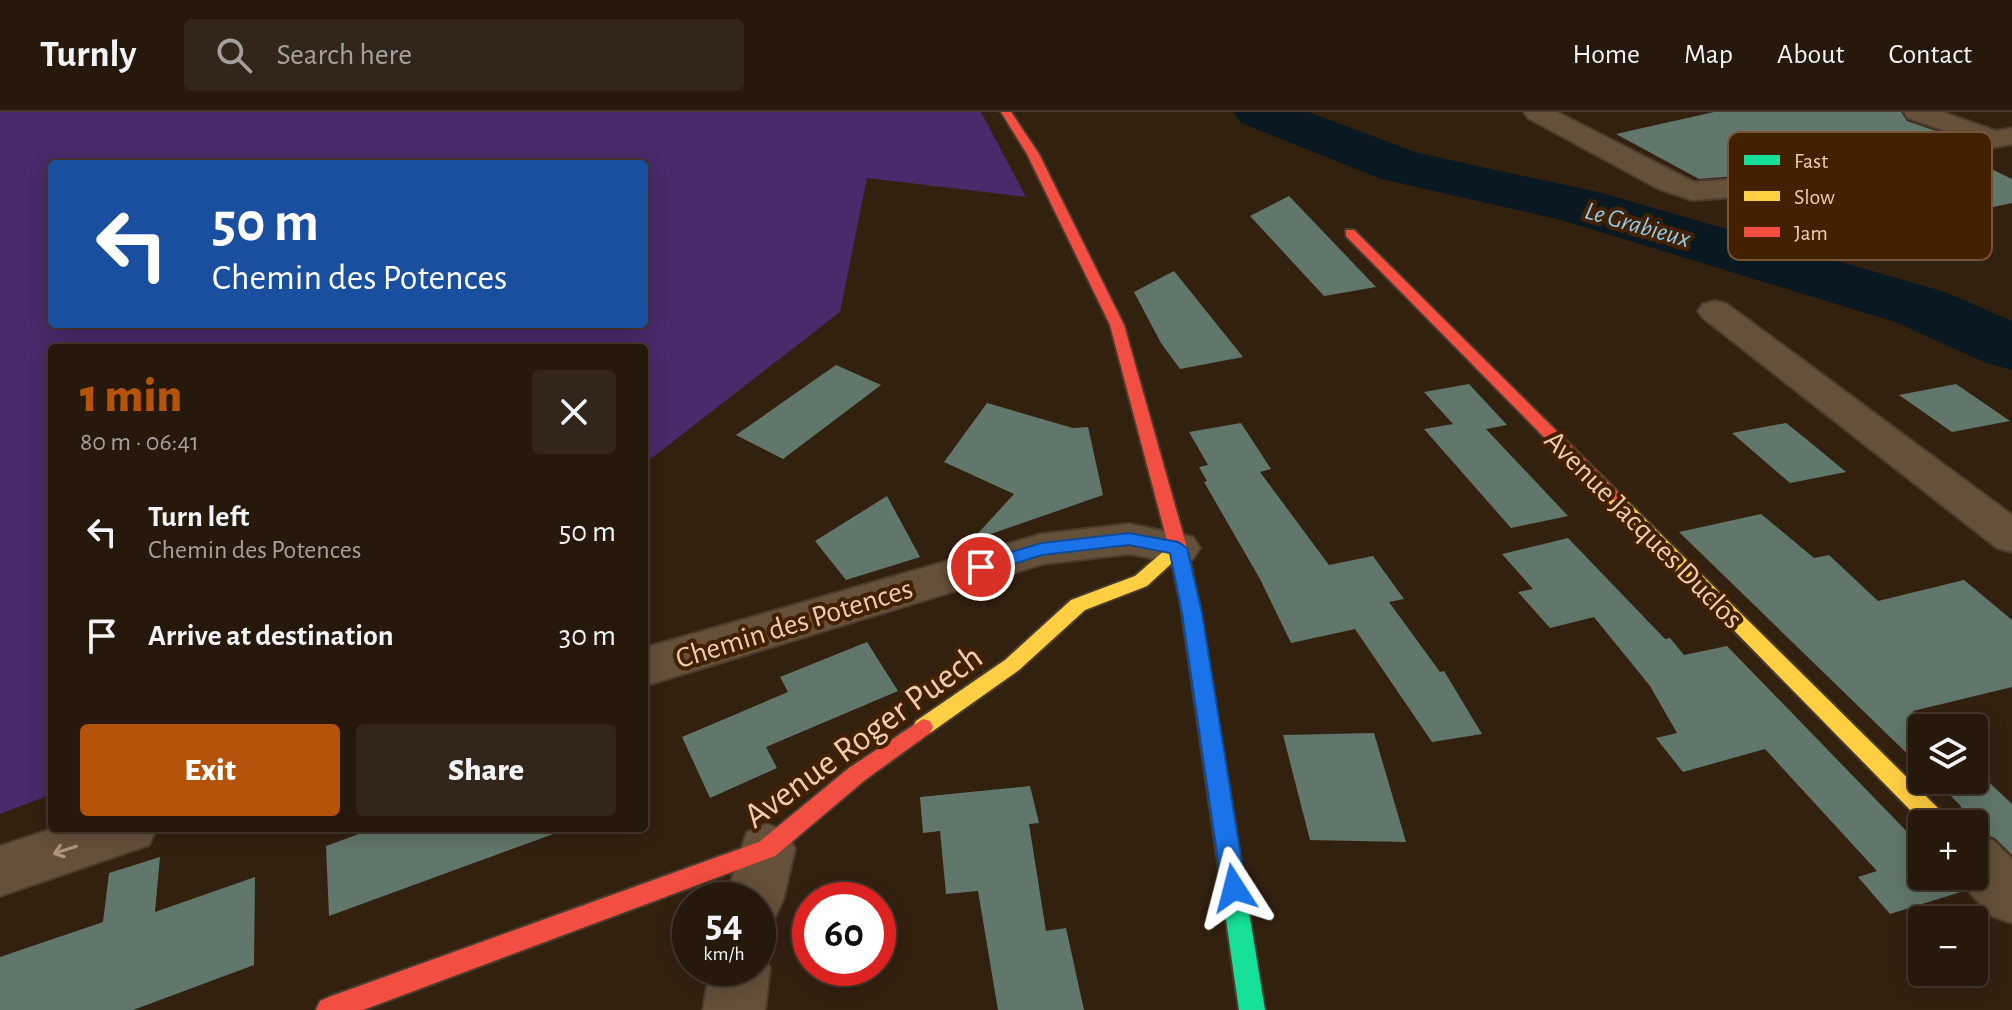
<!DOCTYPE html>
<html lang="en">
<head>
<meta charset="utf-8">
<style>
	body { margin:0; font-family:"Alegreya Sans",sans-serif; background:#32261a; color:#f1f3f6; height:100vh; display:flex; flex-direction:column; font-size:30px; white-space:nowrap }
	* { box-sizing:border-box; margin:0 }
	p { font-size:26px; color:#a4a09d }
	.icon { flex:none; width:44px; height:44px; fill:none; stroke:currentColor; stroke-width:2; stroke-linecap:round; stroke-linejoin:round }
	.map { position:relative; flex:1; overflow:hidden }
	.panel { position:absolute; left:48px; top:232px; width:600px; height:488px; display:flex; flex-direction:column; background:#26190c; border-radius:8px; box-shadow:0 4px 20px #0003,0 0 0 2px #42382d }
	.panel>* { flex:none }
	.hud { position:absolute; left:48px; top:48px; width:600px; height:168px; border-radius:8px; box-shadow:0 4px 20px #0003,0 0 0 2px #42382d; background:#1a4fa0; color:#fff; overflow:hidden }
	.buttons { position:absolute; left:1908px; top:602px; display:grid; gap:16px }
	.buttons a { display:grid; place-items:center; width:80px; height:80px; border-radius:8px; background:#26190c; box-shadow:0 4px 20px #0003,0 0 0 2px #42382d; font-size:40px }
	.speed { position:absolute; left:672px; top:770px; display:flex; gap:16px; font-size:40px; font-weight:700; text-align:center }
	.speed>* { display:grid; place-content:center; width:104px; height:104px; border-radius:50%; background:#26190c; box-shadow:0 4px 20px #0003,0 0 0 2px #42382d; line-height:1 }
	.speed small { font-size:20px; font-weight:400 }
	.speed .limit { border:12px solid #d22; background:#fff; color:#111 }
	.pin { position:absolute; display:grid; place-items:center; width:68px; height:68px; color:#fff; margin:-34px; border:4px solid #fff; border-radius:50%; box-shadow:0 2px 8px #0007 }
	.me { position:absolute; width:88px; margin:-44px; rotate:351deg; stroke-linejoin:round; filter:drop-shadow(0 0 6px #0008) }
	.turn { display:flex; align-items:center; gap:28px; height:168px; padding:0 32px; font-size:36px }
	.turn .icon { width:104px; height:104px; stroke-width:2.5 }
	.turn b { display:block; font-size:56px; line-height:68px }
	.round { display:grid; place-items:center; flex:none; width:84px; height:84px; border-radius:8px; background:#32261a }
	.summary { display:flex; align-items:center; justify-content:space-between; height:136px; padding:0 32px }
	h1 { font-size:48px; font-weight:800; line-height:60px; color:#b45309 }
	.primary-button { display:flex; gap:16px; margin-top:auto; padding:16px 32px }
	.primary-button a { flex:1; height:92px; border-radius:8px; background:#b45309; color:#fff; font-size:32px; font-weight:800; line-height:92px; text-align:center }
	.primary-button a+a { background:#32261a; color:#f1f3f6 }
	ul { padding:0; list-style:none }
	li { display:flex; align-items:center; gap:24px; height:104px; padding:0 32px }
	li div { flex:1 }
	li b { display:block; font-size:30px }
	li em { font-style:normal }
	header { display:flex; align-items:center; gap:48px; box-sizing:border-box; height:112px; padding:0 40px; background:#26190c; border-bottom:2px solid #42382d }
	header strong { font-size:38px }
	nav { display:flex; gap:44px; margin-inline-start:auto; font-size:28px }
	.search { width:560px; height:72px; background:#32261a; display:flex; align-items:center; gap:20px; box-sizing:border-box; padding:0 28px; border-radius:8px; color:#a4a09d; font-size:30px }
	.map>svg:first-child { display:block }
</style>
</head>
<body>
<header>
<strong>Turnly</strong>
<div class="search"><svg class="icon" aria-label="search" viewBox="0 0 24 24"><circle cx="10" cy="10" r="6"/><path d="M15 15l6 6"/></svg>Search here</div>
<nav><a>Home</a><a>Map</a><a>About</a><a>Contact</a></nav>
</header>
<div class="map">
<svg width="2012" height="898" viewBox="0 0 2012 898">
	<rect width="100%" height="100%" fill="#332110"/>
	<!-- green -->
	<path fill="#492a6a" fill-rule="evenodd" d="M0,0H981L1026,85L867,66L840,200L644,352V236H52V682L0,702ZM52,52H644V212H52Z"/>
	<g fill="none" stroke-linecap="round" stroke-linejoin="round">
		<!-- river -->
		<path fill="#0a1821" fill-rule="evenodd" d="M1233,0H1309L1418,41L1598,80L1945,180L2012,209V258L1986,251L1895,210L1561,108L1381,67L1241,11Z"/>
	</g>
	<!-- building -->
	<path fill="#62776b" d="M1714,0H1901L1907,9L1951,24L1736,64L1699,67L1616,22Z
		M1964,44L2012,67V91L1814,134L1736,88Z
		M1289,84L1376,175L1324,184L1250,104Z
		M1174,159L1243,245L1180,257L1161,231L1134,180Z
		M836,253L881,273L783,347L736,323Z
		M1469,272L1507,313L1486,317L1568,404L1511,416L1424,317L1453,312L1424,280Z
		M1956,272L2010,309L1952,320L1899,283Z
		M987,291L1073,316L1088,315L1103,383L971,429L1014,382L944,350Z
		M1241,311L1271,357L1260,360L1329,453L1373,444L1404,487L1389,490L1440,560L1444,559L1482,622L1432,630L1355,517L1291,531L1260,467L1204,370L1207,369L1199,355L1208,353L1189,320Z
		M1786,311L1805,326L1846,360L1790,371L1732,321Z
		M887,384L920,445L846,468L815,429Z
		M1761,402L1814,446L1829,443L1878,489L1964,468L2012,508V575L1913,599L1931,616H1922V656L1679,420Z
		M1568,426L1665,527L1670,526L1684,543L1727,534L1918,731H1922V764H1951L1964,779L1890,802L1858,765L1877,759L1765,637L1683,660L1656,626L1677,621L1650,574L1594,505L1550,516L1518,480L1533,477L1502,442Z
		M867,530L898,579L766,635L777,656L710,686L682,625L788,580L780,565Z
		M1374,621L1406,730L1310,728L1283,623Z
		M1974,656L2012,692V743L1995,726L1974,719V712H1969L1960,693L1934,668H1974Z
		M1030,674L1039,711L1029,712L1046,819L1066,816L1084,898H998L978,779L946,782L940,719L923,721L920,685Z
		M375,716H555L556,721L329,804L326,734Z
		M160,745L155,800L255,765L254,853L133,898H0V845L103,810L109,761Z"/>
	<g fill="none" stroke-linecap="round" stroke-linejoin="round">
		<!-- street casing -->
		<g stroke="#4c3c2d" stroke-width="4">
			<path id="street" d="M1524,0H1557L1694,70L1736,67L1963,25L1908,6L1904,0H1942L1996,19L2012,16V32L1736,85L1692,88L1659,77L1528,6Z
				M1715,189L1727,192L2012,403V440L1997,436L1703,206L1698,199L1703,192Z
				M1129,412L1193,425L1200,436L1193,447L1178,451L1129,442L1043,452L644,574V536L1042,422Z
				M767,712L787,720L795,737L783,788L774,807L758,813V788H725L747,720Z
				M55,716H157L149,733L0,784V734Z
				M1974,722L1994,729L2012,747V811L1992,804L1954,764H1974Z
				M758,834L770,856L765,898H703L710,856H758Z"/>
		</g>
		<!-- fast casing -->
		<g stroke="#4c3c2d" stroke-width="4">
			<path id="fast" d="M1190,486L1197,488L1199,493L1265,898H1239L1181,493L1183,488Z"/>
		</g>
		<!-- slow casing -->
		<g stroke="#4c3c2d" stroke-width="4">
			<path id="slow" d="M1612,378L1618,380L1947,705L1950,712H1924L1606,388L1604,384L1606,380Z
				M1178,430L1184,432L1187,436L1184,440L1147,474L1085,498L1019,558L930,621L923,623L916,621L913,615L916,609L1005,548L1071,488L1135,464L1172,432Z"/>
		</g>
		<!-- jam casing -->
		<g stroke="#4c3c2d" stroke-width="4">
			<path id="jam" d="M1001,0H1011L1039,42L1124,213L1187,436L1199,493L1197,498H1183L1181,493L1169,436L1110,213L1027,42Z
				M1346,118H1354L1618,380L1620,384L1618,388H1606L1346,124Z
				M923,607L930,609L933,615L930,621L865,668L775,744L363,898H316L320,889L329,885L759,730L849,656Z"/>
		</g>
		<!-- street -->
		<use href="#street" fill="#65503a" fill-rule="evenodd"/>
		<!-- fast -->
		<use href="#fast" fill="#16e098" fill-rule="evenodd"/>
		<!-- slow -->
		<use href="#slow" fill="#ffcf43" fill-rule="evenodd"/>
		<!-- jam -->
		<use href="#jam" fill="#f24e42" fill-rule="evenodd"/>
	</g>
	<!-- one-way arrows -->
	<defs><path id="oneway-shaft" d="M-6 0H5M1.5-3L5.5 0L1.5 3" fill="none" stroke-width="1.6" stroke-linecap="round" stroke-linejoin="round" transform="scale(2)"/></defs>
	<use stroke="#b1947a" href="#oneway-shaft" transform="translate(65 738) rotate(162)"/>
	<!-- route -->
	<path fill="#1a73e8" stroke="#114b97" stroke-width="2" d="M1129,421L1178,430L1187,436L1202,501L1246,776L1242,783L1234,787L1225,783L1222,776L1182,501L1170,441L1129,433L1042,443L981,462L972,455L974,451L1042,431Z"/>
	<g text-anchor="middle" stroke-width="8" stroke-linejoin="round" paint-order="stroke">
		<!-- far-water labels -->
		<g font-size="26" font-style="italic" fill="#92c8ee" stroke="#422101">
			<text transform="translate(1638 112) rotate(16)" y="9">Le Grabieux</text>
		</g>
		<!-- street labels -->
		<g font-size="30" fill="#efccaf" stroke="#422101">
			<text transform="translate(1644 417) rotate(45)" y="10">Avenue Jacques Duclos</text>
			<text transform="translate(794 511) rotate(-17)" y="10">Chemin des Potences</text>
		</g>
		<!-- near-street labels -->
		<g font-size="36" fill="#efccaf" stroke="#422101">
			<text transform="translate(862 623) rotate(-36)" y="13">Avenue Roger Puech</text>
		</g>
	</g>
	<!-- legend -->
	<rect x="1728" y="20" width="264" height="128" rx="12" fill="#422101" stroke="#765435" stroke-width="2"/>
	<rect x="1744" y="43" width="36" height="10" fill="#16e098"/>
	<rect x="1744" y="79" width="36" height="10" fill="#ffcf43"/>
	<rect x="1744" y="115" width="36" height="10" fill="#f24e42"/>
	<g font-size="22" fill="#efccaf">
		<text x="1794" y="56">Fast</text>
		<text x="1794" y="92">Slow</text>
		<text x="1794" y="128">Jam</text>
	</g>
</svg>
<div class="buttons">
<a><svg class="icon" aria-label="layers" viewBox="0 0 24 24"><path d="M12 4l9 5-9 5-9-5zM3 14l9 5 9-5"/></svg></a>
<a>+</a>
<a>−</a>
</div>
<div class="speed"><div>54<small>km/h</small></div><div class="limit">60</div></div>
<div class="pin" style="left:981px;top:455px;background:#d93025"><svg class="icon" aria-label="arrive" viewBox="0 0 24 24"><path d="M6 21V4h12l-3 4 3 4H6"/></svg></div>
<svg class="me" style="left:1234px;top:776px" viewBox="-20 -20 40 40"><path d="M0-17L14 15 0 8-14 15z" fill="#1a73e8" stroke="#fff" stroke-width="4"/></svg>
<div class="hud">
<div class="turn"><svg class="icon" aria-label="left" viewBox="0 0 24 24"><path d="M17 20v-9H6M10 6l-5 5 5 5"/></svg><div><b>50 m</b>Chemin des Potences</div></div>
</div>
<section class="panel">
<div class="summary"><div><h1>1 min</h1><p>80 m · 06:41</p></div><a class="round"><svg class="icon" aria-label="close" viewBox="0 0 24 24"><path d="M6 6l12 12M18 6L6 18"/></svg></a></div>
<ul>
<li><svg class="icon" aria-label="left" viewBox="0 0 24 24"><path d="M17 20v-9H6M10 6l-5 5 5 5"/></svg><div><b>Turn left</b><p>Chemin des Potences</p></div><em>50 m</em></li>
<li><svg class="icon" aria-label="arrive" viewBox="0 0 24 24"><path d="M6 21V4h12l-3 4 3 4H6"/></svg><div><b>Arrive at destination</b></div><em>30 m</em></li>
</ul>
<div class="primary-button"><a>Exit</a><a>Share</a></div>
</section>
</div>
</body>
</html>
